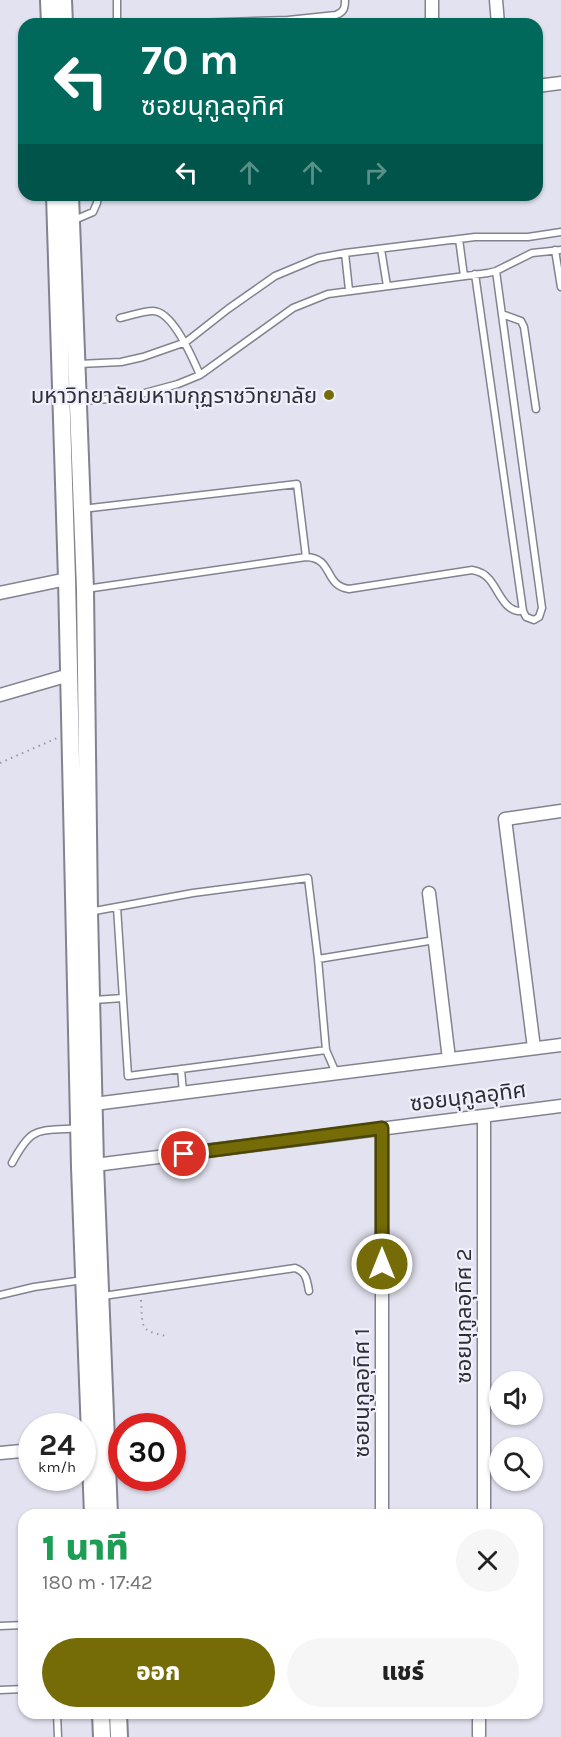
<!DOCTYPE html>
<html lang="th">
<head>
<meta charset="utf-8">
<style>
	body { margin:0; font-family:Karla,"Noto Sans Thai",sans-serif; background:#f6f6f6; color:#222; height:100vh; display:flex; flex-direction:column; font-size:22px; white-space:nowrap }
	* { box-sizing:border-box; margin:0 }
	p { font-size:20px; color:#767676 }
	.icon { flex:none; width:33px; height:33px; fill:none; stroke:currentColor; stroke-width:2; stroke-linecap:round; stroke-linejoin:round }
	.map { position:relative; flex:1; overflow:hidden }
	.panel { position:absolute; left:18px; top:1509px; width:525px; height:210px; display:flex; flex-direction:column; background:#fff; border-radius:18px; box-shadow:0 2px 4px #0004 }
	.panel>* { flex:none }
	.banner { position:absolute; left:18px; top:18px; width:525px; height:183px; border-radius:18px; box-shadow:0 2px 4px #0004; background:#00695c; color:#fff; overflow:hidden }
	.fabs { position:absolute; left:489px; top:1371px; display:grid; gap:12px }
	.fabs a { display:grid; place-items:center; width:54px; height:54px; border-radius:50%; background:#fff; box-shadow:0 2px 4px #0004; font-size:30px }
	.speed { position:absolute; left:18px; top:1413px; display:flex; gap:12px; font-size:30px; font-weight:700; text-align:center }
	.speed>* { display:grid; place-content:center; width:78px; height:78px; border-radius:50%; background:#fff; box-shadow:0 2px 4px #0004; line-height:1 }
	.speed small { font-size:15px; font-weight:400 }
	.speed .limit { border:9px solid #d22; background:#fff; color:#111 }
	.pin { position:absolute; display:grid; place-items:center; width:51px; height:51px; color:#fff; margin:-26px; border:3px solid #fff; border-radius:50%; box-shadow:0 2px 6px #0007 }
	.me { position:absolute; width:66px; margin:-33px; rotate:0deg; stroke-linejoin:round; filter:drop-shadow(0 0 4px #0008) }
	.turn { display:flex; align-items:center; gap:21px; height:126px; padding:0 24px; font-size:27px }
	.turn .icon { width:78px; height:78px; stroke-width:2.5 }
	.turn b { display:block; font-size:42px; line-height:51px }
	.lanes { display:flex; align-items:center; height:57px; padding:0 24px; background:#0003; justify-content:center; gap:30px; direction:ltr }
	.lanes .off { opacity:.35 }
	.round { display:grid; place-items:center; flex:none; width:63px; height:63px; border-radius:32px; background:#f6f6f6 }
	.headline { display:flex; align-items:center; justify-content:space-between; height:102px; padding:0 24px }
	h1 { font-size:36px; font-weight:800; line-height:45px; color:#1e9e55 }
	.button { display:flex; gap:12px; margin-top:auto; padding:12px 24px }
	.button a { flex:1; height:69px; border-radius:36px; background:#756c07; color:#fff; font-size:24px; font-weight:800; line-height:69px; text-align:center }
	.button a+a { background:#f6f6f6; color:#222 }
	.map>svg:first-child { display:block }
</style>
</head>
<body>
<div class="map">
<svg width="561" height="1737" viewBox="0 0 561 1737">
	<rect width="100%" height="100%" fill="#e3e2f0"/>
	<g fill="none" stroke-linecap="round" stroke-linejoin="round">
		<!-- lane casing -->
		<g stroke="#83828f" stroke-width="9">
			<path id="lane" d="M117,24V0
				M164,24L288,20L336,15C344,12 345,8 345,0
				M72,221L93,212L97,203L98,195
				M459,239L464,276
				M381,249L387,286
				M555,250L561,287
				M345,253L349,290
				M475,274L523,611L526,617L534,620L539,617L542,608L496,271
				M502,314L521,321L524,327L536,409
				M120,318C130,316 143,311 153,311C173,311 193,359 200,375
				M79,364L121,362L143,357L186,342L228,309L275,276L318,258L345,253L475,237H528L561,232
				M80,401L126,398L178,384L200,375L293,308L328,294L488,273L496,271L532,253L561,250
				M82,509L297,484L306,557L86,589
				M306,557C334,558 323,585 349,589L472,570C478,571 485,574 489,579C499,590 504,613 523,611
				M117,907L128,1076L326,1050
				M89,912L193,893L308,878L318,959L326,1050L336,1073
				M318,959L435,940
				M94,1000L123,998
				M181,1069L183,1093
				M12,1163C33,1124 37,1132 79,1128
				M0,1295L34,1287L83,1280
				M103,1296L295,1268C306,1272 307,1279 309,1291
				M0,1626L24,1625
				M0,1690L24,1689
				M57,1713L58,1737"/>
		</g>
		<!-- street casing -->
		<g stroke="#83828f" stroke-width="15">
			<path id="street" d="M432,0V24
				M496,0L498,24
				M537,86L561,83
				M0,593L67,579
				M0,695L69,675
				M429,893L449,1059
				M534,1048L505,819L561,811
				M94,1104L561,1045
				M95,1165L561,1106
				M0,1453L32,1450
				M382,1515V1128
				M484,1515V1117
				M479,1735V1713"/>
		</g>
		<!-- secondary casing -->
		<g stroke="#83828f" stroke-width="20">
			<path id="secondary" d="M49,0L50,24
				M63,0L64,24
				M55,195L67,579L80,1167L93,1515
				M70,195L85,589L89,912L95,1165L109,1515
				M101,1713L102,1737
				M118,1713L119,1737"/>
		</g>
		<!-- path -->
		<path stroke="#9a99a4" stroke-width="2" stroke-dasharray="1.5 4.5" stroke-linecap="butt" d="M0,763L57,738
			M141,1300C143,1326 138,1331 167,1336"/>
		<!-- lane -->
		<use href="#lane" stroke="#fff" stroke-width="6"/>
		<!-- street -->
		<use href="#street" stroke="#fff" stroke-width="12"/>
		<!-- secondary -->
		<use href="#secondary" stroke="#fff" stroke-width="16"/>
	</g>
	<g fill="none" stroke-linecap="round" stroke-linejoin="round">
		<!-- route casing -->
		<g stroke="#4c4605" stroke-width="15">
			<path id="route" d="M184,1154L382,1128V1264"/>
		</g>
		<!-- route -->
		<use href="#route" stroke="#756c07" stroke-width="10"/>
	</g>
	<!-- markers -->
	<circle fill="#756c07" stroke="#f0effd" stroke-width="2" cx="329" cy="395" r="6"/>
	<g text-anchor="middle" stroke-width="4.5" stroke-linejoin="round" paint-order="stroke">
		<!-- poi labels -->
		<g font-size="22" fill="#2e2e33" stroke="#f0effd" text-anchor="end">
			<text x="317" y="403">มหาวิทยาลัยมหามกุฏราชวิทยาลัย</text>
		</g>
		<!-- street labels -->
		<g font-size="22" fill="#2e2e33" stroke="#f0effd">
			<text transform="translate(468 1096) rotate(-7)" y="8">ซอยนุกูลอุทิศ</text>
			<text transform="translate(463 1316) rotate(-90)" y="8">ซอยนุกูลอุทิศ 2</text>
			<text transform="translate(361 1393) rotate(-90)" y="8">ซอยนุกูลอุทิศ 1</text>
		</g>
	</g>
</svg>
<div class="fabs">
<a><svg class="icon" aria-label="sound" viewBox="0 0 24 24"><path d="M4 9h4l5-4v14l-5-4H4zM17 9q2 3 0 6"/></svg></a>
<a><svg class="icon" aria-label="search" viewBox="0 0 24 24"><circle cx="10" cy="10" r="6"/><path d="M15 15l6 6"/></svg></a>
</div>
<div class="speed"><div>24<small>km/h</small></div><div class="limit">30</div></div>
<div class="pin" style="left:184px;top:1154px;background:#d93025"><svg class="icon" aria-label="arrive" viewBox="0 0 24 24"><path d="M6 21V4h12l-3 4 3 4H6"/></svg></div>
<svg class="me" style="left:382px;top:1264px" viewBox="-20 -20 40 40"><circle r="17" fill="#756c07" stroke="#fff" stroke-width="3"/><path d="M0-11L8 9 0 5-8 9z" fill="#fff"/></svg>
<div class="banner">
<div class="turn"><svg class="icon" aria-label="left" viewBox="0 0 24 24"><path d="M17 20v-9H6M10 6l-5 5 5 5"/></svg><div><b>70 m</b>ซอยนุกูลอุทิศ</div></div>
<div class="lanes"><svg class="icon" aria-label="left" viewBox="0 0 24 24"><path d="M17 20v-9H6M10 6l-5 5 5 5"/></svg><svg class="icon off" aria-label="ahead" viewBox="0 0 24 24"><path d="M12 20V5M6 11l6-6 6 6"/></svg><svg class="icon off" aria-label="ahead" viewBox="0 0 24 24"><path d="M12 20V5M6 11l6-6 6 6"/></svg><svg class="icon off" aria-label="right" viewBox="0 0 24 24"><path d="M7 20v-9h11M14 6l5 5-5 5"/></svg></div>
</div>
<section class="panel">
<div class="headline"><div><h1>1 นาที</h1><p>180 m · 17:42</p></div><a class="round"><svg class="icon" aria-label="close" viewBox="0 0 24 24"><path d="M6 6l12 12M18 6L6 18"/></svg></a></div>
<div class="button"><a>ออก</a><a>แชร์</a></div>
</section>
</div>
</body>
</html>
